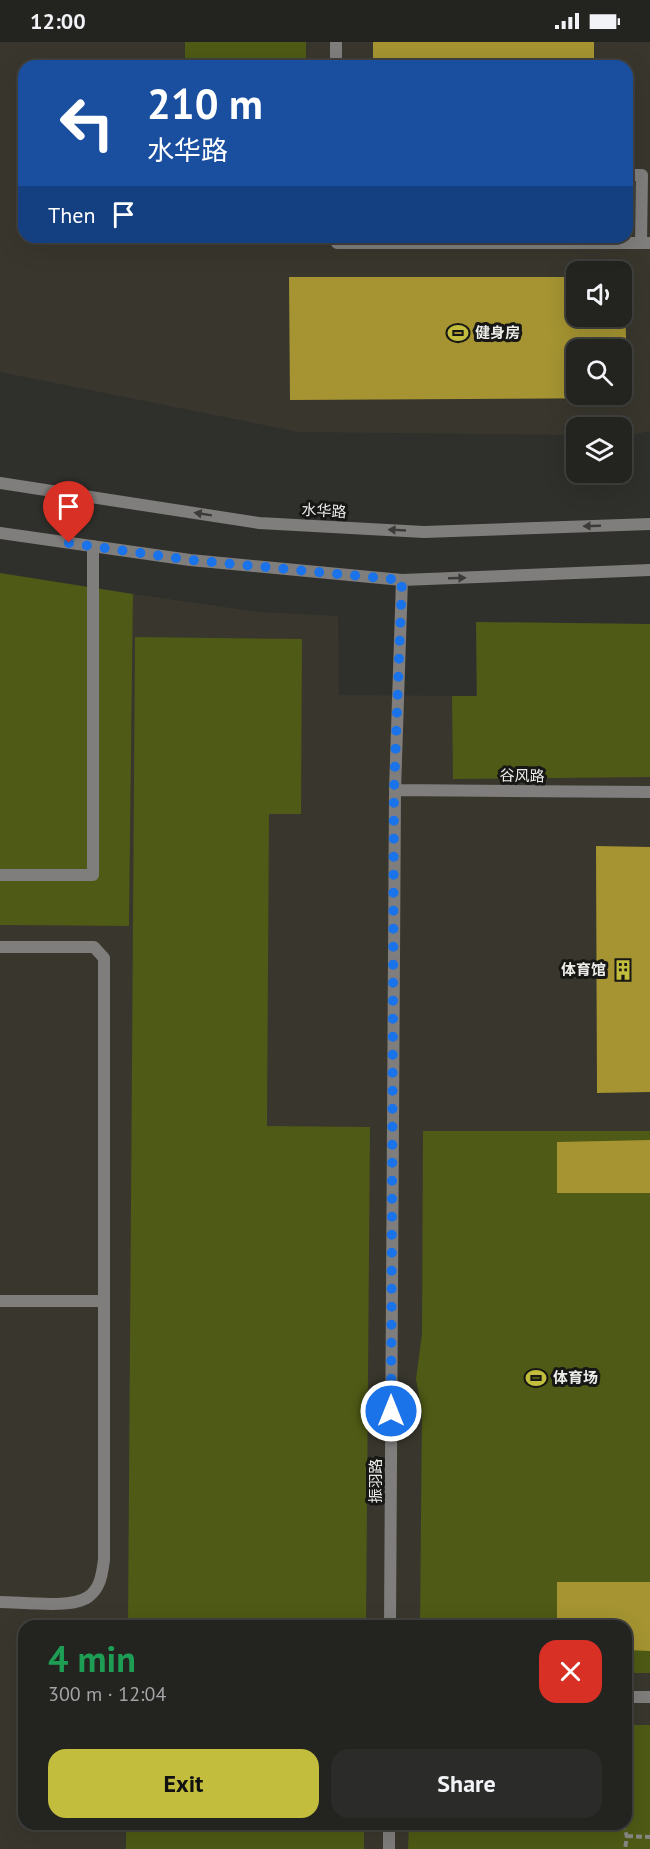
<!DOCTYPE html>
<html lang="en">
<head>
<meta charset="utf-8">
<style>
	body { margin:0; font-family:"PT Sans","Noto Sans SC",sans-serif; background:#2b2b29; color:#f1f3f6; height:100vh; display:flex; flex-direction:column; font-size:22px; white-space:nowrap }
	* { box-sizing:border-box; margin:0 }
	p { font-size:20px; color:#a3a4a5 }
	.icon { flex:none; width:33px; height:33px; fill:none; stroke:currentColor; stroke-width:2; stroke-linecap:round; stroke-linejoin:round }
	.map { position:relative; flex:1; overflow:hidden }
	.sheet { position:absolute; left:18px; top:1578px; width:614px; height:210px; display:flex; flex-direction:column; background:#232320; border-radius:18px; box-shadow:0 6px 24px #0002,0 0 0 2px #40403e }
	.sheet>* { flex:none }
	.guide { position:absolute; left:18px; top:18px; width:615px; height:183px; border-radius:18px; box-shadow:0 6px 24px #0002,0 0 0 2px #40403e; background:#1a4fa0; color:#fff; overflow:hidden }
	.fabs { position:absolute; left:566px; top:219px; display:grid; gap:12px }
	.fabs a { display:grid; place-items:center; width:66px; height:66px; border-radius:12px; background:#232320; box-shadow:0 6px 24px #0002,0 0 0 2px #40403e; font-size:30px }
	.pin { position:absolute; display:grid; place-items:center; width:51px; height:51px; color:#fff; margin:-62px -26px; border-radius:50% 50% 50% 0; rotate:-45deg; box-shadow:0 0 6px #0007 }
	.pin .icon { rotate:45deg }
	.me { position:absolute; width:66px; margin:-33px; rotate:0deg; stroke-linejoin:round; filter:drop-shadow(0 0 4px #0008) }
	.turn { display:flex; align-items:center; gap:21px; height:126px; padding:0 30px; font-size:27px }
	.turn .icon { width:78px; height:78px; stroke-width:2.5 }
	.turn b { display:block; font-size:42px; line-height:51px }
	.then { display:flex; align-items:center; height:57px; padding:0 30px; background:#0003; gap:12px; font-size:22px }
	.round { display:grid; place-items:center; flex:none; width:63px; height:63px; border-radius:18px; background:#2b2b29 }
	.overview { display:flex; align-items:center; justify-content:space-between; height:102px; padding:0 30px }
	h1 { font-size:36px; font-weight:600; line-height:45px; color:#1e9e55 }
	.action { display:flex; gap:12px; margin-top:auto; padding:12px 30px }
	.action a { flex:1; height:69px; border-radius:18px; background:#c3bd3e; color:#111; font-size:24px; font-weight:600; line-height:69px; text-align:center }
	.action a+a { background:#2b2b29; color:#f1f3f6 }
	.status { display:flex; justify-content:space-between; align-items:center; height:42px; padding:0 30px; background:#232320; direction:ltr }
	.status svg { height:16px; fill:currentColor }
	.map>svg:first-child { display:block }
</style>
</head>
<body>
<div class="status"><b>12:00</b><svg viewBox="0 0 49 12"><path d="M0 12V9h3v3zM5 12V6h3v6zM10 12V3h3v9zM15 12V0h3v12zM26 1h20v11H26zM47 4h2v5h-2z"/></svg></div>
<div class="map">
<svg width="650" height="1807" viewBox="0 0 650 1807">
	<rect width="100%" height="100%" fill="#2f2f2b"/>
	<!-- built -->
	<path fill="#39372d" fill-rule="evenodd" d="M0,0H650V389L629,394H621V386H576V393L299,390L0,330ZM24,24H627V195H24ZM576,230H621V274H576ZM576,308H621V352H576Z
		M133,552L260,570L338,574L339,653L476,654V580L650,582V1807H0V883L129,884ZM24,1584H626V1782H24Z"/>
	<!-- green -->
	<path fill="#4e5a15" d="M185,0H306V22L185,21Z
		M0,531L133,552L129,884L0,883Z
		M476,580L650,582V735L453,737L452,654H477Z
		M135,595L302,597L301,772H269L267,1084L370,1085L366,1584H128Z
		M423,1089H650V1631H626V1584H420L422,1370L416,1337L422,1292Z
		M626,1683H650V1807H408L409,1782H626Z
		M126,1782H364V1807H126Z"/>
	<!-- building -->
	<path fill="#a59431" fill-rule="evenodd" d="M373,0H594V24H373Z
		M621,234H624L628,356L290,358L289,235H576V274H621ZM576,308H621V352H576Z
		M596,804L650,805V1050L597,1051Z
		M650,1098V1151H557V1100Z
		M557,1540H650V1609L626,1608V1584H557Z"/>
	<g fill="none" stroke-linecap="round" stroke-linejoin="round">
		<!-- path -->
		<path stroke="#878783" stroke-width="4" stroke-dasharray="6 3" stroke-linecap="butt" d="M622,1782L627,1794L625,1807
			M627,1794L650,1795"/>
		<!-- lane -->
		<path stroke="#807d7d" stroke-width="12" d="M336,0V24
			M627,133H642L641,201
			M337,195V201H650
			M0,833H93V504
			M0,905H94L104,916V1518C102,1531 101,1546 88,1555C71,1567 22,1560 0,1560
			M0,1259H104"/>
		<!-- street -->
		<path stroke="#807d7d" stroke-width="12" d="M0,441L259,481L424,490L650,482
			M0,491L190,518L402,538L650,528
			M395,748L650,750
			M390,1584L395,748L402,538
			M626,1655H650
			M389,1807V1782"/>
	</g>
	<!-- one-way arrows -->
	<defs><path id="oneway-solid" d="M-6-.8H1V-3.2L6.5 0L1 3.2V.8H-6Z" transform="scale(1.5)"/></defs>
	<g fill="#3c3b39">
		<use href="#oneway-solid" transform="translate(203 472) rotate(-171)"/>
		<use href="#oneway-solid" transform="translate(592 484) rotate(178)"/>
		<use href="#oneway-solid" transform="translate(397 488) rotate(-177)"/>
		<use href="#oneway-solid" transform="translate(457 536) rotate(-2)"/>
	</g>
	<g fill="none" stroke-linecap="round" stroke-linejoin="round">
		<!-- route -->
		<path stroke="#1a73e8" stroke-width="10" stroke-dasharray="0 18" d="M69,501L190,518L402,538L394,748L391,1369"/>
	</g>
	<!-- icons -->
	<defs>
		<g id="stadium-bare" transform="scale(1.62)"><path d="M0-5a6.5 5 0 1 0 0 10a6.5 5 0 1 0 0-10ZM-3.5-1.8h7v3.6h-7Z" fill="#c3bd3e" stroke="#171715" stroke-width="2.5" paint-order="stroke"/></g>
		<g id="building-bare" transform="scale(1.62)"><path d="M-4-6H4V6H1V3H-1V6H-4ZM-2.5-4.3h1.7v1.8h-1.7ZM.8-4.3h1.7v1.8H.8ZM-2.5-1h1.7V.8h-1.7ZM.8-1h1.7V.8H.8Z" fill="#c3bd3e" stroke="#171715" stroke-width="2.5" paint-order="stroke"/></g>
	</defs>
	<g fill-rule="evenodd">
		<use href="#stadium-bare" x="458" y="291"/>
		<use href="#building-bare" x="623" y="928"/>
		<use href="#stadium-bare" x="536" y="1336"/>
	</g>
	<g text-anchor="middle" stroke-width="6" stroke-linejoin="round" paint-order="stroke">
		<!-- poi labels -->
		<g font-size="15" font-weight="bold" fill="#ededea" stroke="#171715" text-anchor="start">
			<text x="475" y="296">健身房</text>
			<text x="606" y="933" text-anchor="end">体育馆</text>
			<text x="553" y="1341">体育场</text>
		</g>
		<!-- street labels -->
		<g font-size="15" fill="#ededea" stroke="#171715">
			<text transform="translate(324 469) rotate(3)" y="5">水华路</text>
			<text transform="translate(522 734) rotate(1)" y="5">谷风路</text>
			<text transform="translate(376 1439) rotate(-90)" y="5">振羽路</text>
		</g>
	</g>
</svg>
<div class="fabs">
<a><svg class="icon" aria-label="sound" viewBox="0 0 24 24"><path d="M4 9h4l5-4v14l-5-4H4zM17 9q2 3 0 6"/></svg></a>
<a><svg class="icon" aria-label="search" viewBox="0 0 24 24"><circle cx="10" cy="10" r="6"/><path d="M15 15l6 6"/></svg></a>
<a><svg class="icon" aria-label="layers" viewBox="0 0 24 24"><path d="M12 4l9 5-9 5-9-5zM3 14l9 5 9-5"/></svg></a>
</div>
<div class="pin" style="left:69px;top:501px;background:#d93025"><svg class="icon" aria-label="arrive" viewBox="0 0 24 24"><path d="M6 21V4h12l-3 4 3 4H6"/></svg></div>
<svg class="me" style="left:391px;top:1369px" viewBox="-20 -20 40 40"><circle r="17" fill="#1a73e8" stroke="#fff" stroke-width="3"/><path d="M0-11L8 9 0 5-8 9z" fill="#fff"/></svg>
<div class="guide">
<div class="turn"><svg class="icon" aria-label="left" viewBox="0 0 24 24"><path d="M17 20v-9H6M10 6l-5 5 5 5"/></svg><div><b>210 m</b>水华路</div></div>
<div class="then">Then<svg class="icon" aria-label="arrive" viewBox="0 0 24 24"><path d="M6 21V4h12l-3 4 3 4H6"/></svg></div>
</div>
<section class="sheet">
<div class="overview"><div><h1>4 min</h1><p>300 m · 12:04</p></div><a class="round" style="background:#d93025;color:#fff"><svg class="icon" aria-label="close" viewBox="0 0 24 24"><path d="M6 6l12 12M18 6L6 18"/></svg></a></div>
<div class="action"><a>Exit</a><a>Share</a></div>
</section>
</div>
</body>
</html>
